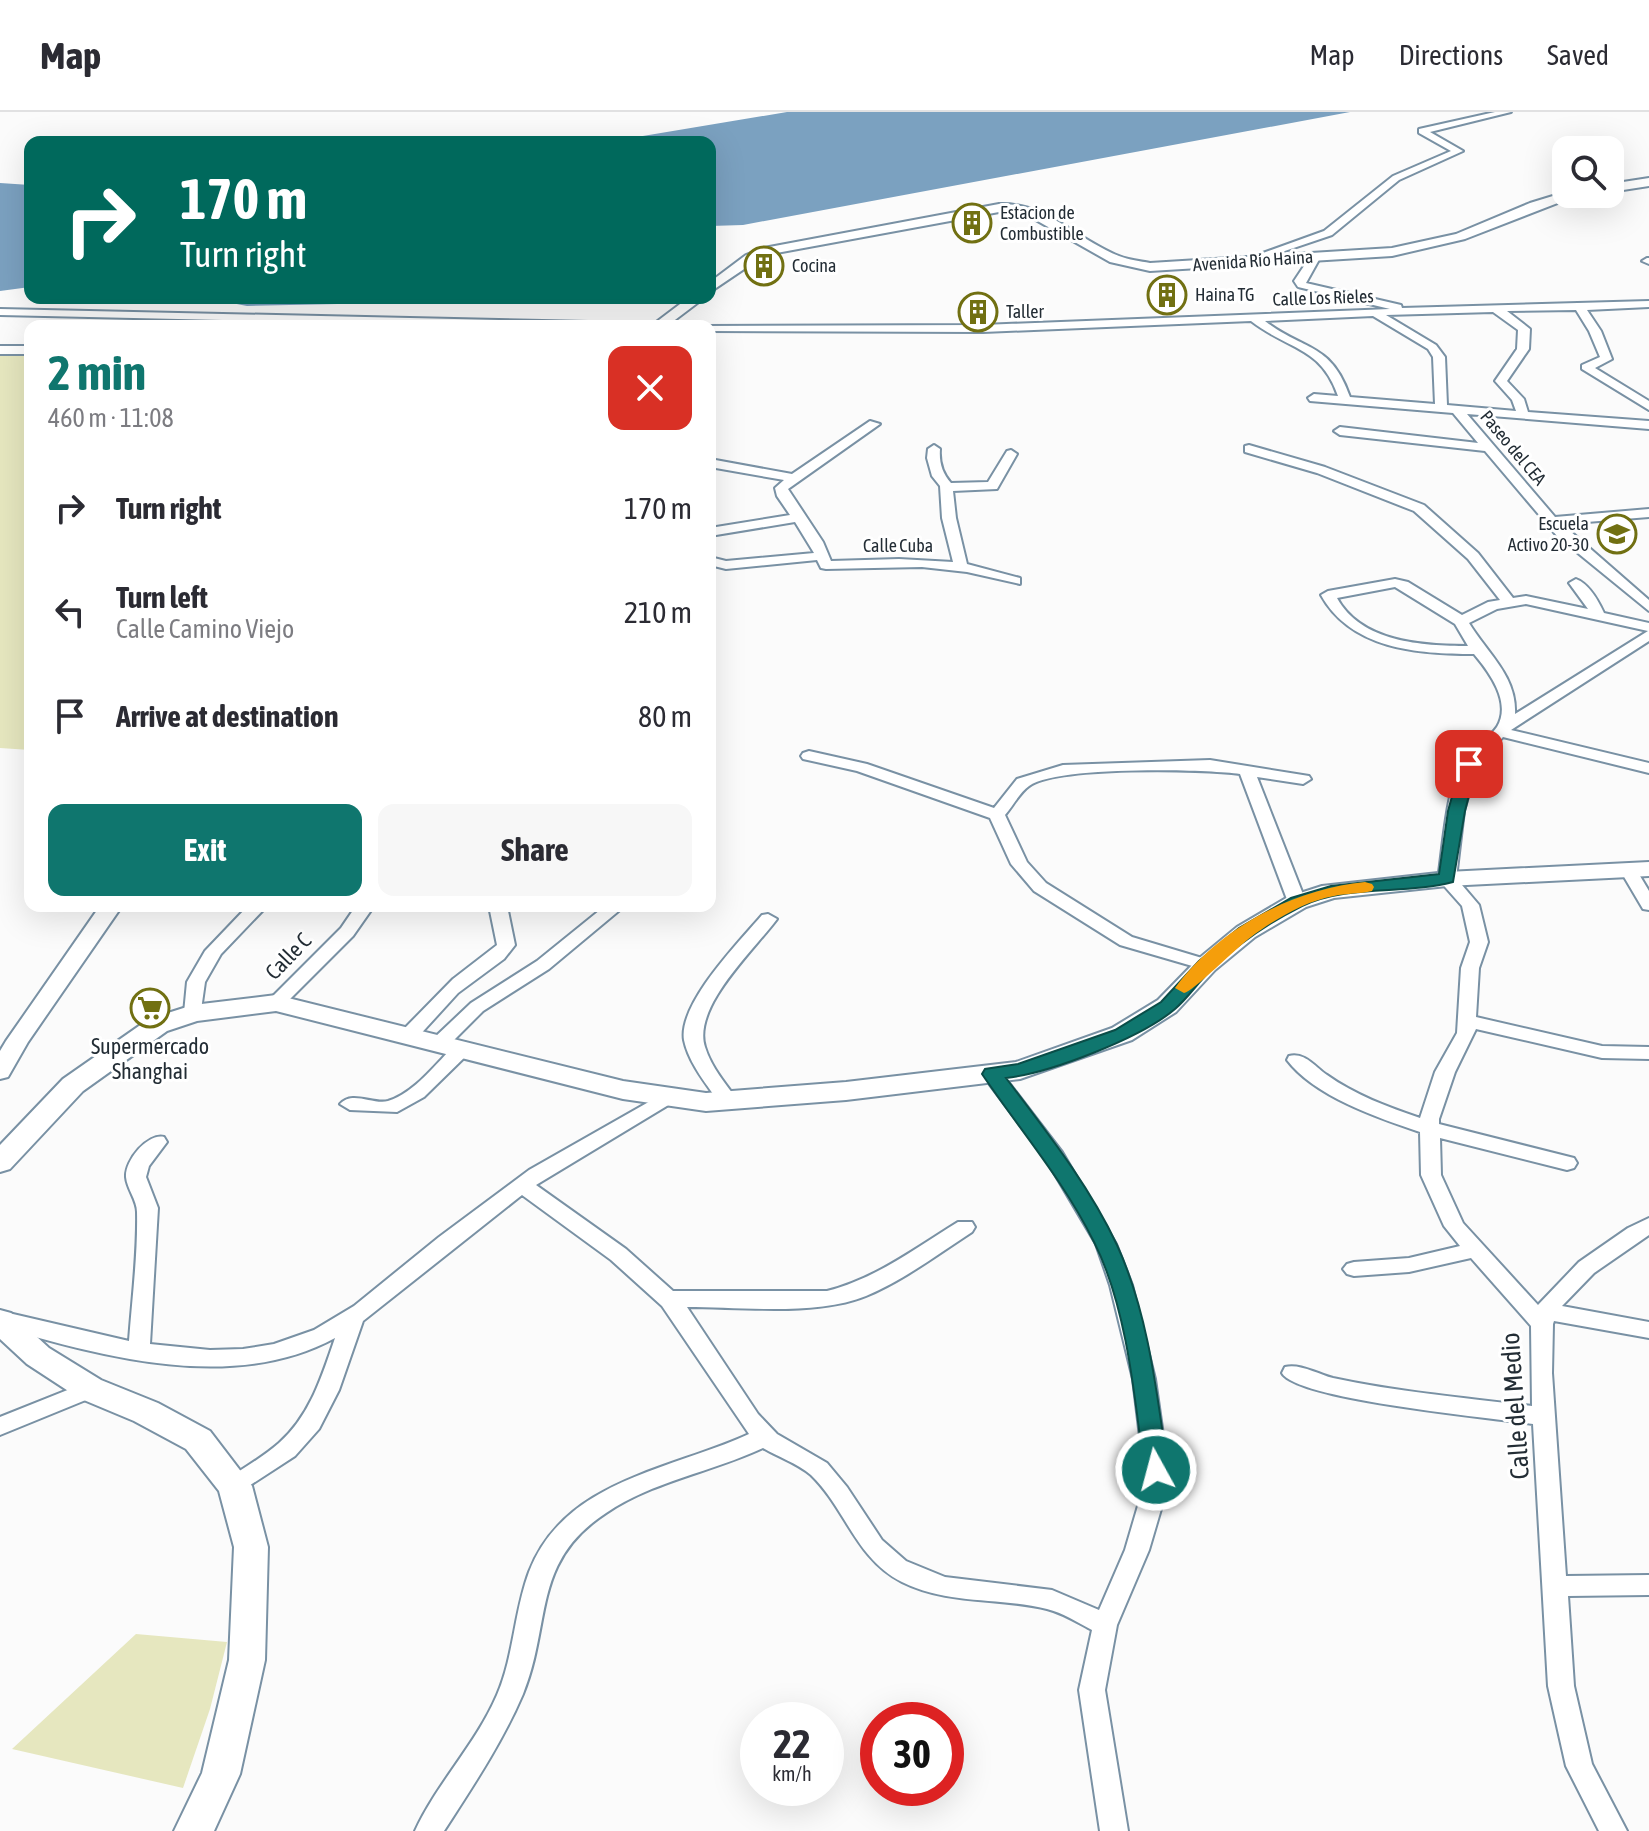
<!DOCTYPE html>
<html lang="en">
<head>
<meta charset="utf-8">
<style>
	body { margin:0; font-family:"Asap Condensed",sans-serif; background:#f7f7f7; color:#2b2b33; height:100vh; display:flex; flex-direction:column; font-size:30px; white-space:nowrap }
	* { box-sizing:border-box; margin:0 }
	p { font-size:26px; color:#7c7c81 }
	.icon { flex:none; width:44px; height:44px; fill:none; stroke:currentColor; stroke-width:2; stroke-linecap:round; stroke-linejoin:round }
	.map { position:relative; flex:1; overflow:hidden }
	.drawer { position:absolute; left:24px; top:208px; width:692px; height:592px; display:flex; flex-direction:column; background:#fff; border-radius:16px; box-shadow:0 8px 32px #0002 }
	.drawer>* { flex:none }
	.top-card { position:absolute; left:24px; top:24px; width:692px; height:168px; border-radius:16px; box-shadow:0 8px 32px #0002; background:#00695c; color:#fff; overflow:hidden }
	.fabs { position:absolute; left:1552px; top:24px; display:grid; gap:16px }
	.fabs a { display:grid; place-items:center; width:72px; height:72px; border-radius:16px; background:#fff; box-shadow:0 8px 32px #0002; font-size:40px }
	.speed { position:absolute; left:740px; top:1590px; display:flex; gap:16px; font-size:40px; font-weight:700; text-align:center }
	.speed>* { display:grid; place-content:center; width:104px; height:104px; border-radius:50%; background:#fff; box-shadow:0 8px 32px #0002; line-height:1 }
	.speed small { font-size:20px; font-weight:400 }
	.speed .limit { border:12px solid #d22; background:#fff; color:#111 }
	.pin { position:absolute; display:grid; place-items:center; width:68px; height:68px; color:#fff; margin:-34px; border-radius:16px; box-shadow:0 4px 12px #0006 }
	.me { position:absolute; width:88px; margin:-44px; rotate:353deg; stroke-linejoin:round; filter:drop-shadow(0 0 6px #0008) }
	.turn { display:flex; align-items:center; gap:28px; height:168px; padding:0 24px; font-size:36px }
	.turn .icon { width:104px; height:104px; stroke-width:2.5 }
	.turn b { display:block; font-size:56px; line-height:68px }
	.round { display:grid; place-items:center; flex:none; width:84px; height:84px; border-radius:16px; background:#f7f7f7 }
	.headline { display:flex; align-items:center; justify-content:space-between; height:136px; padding:0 24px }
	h1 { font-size:48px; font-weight:700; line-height:60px; color:#0f766e }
	.action { display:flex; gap:16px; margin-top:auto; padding:16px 24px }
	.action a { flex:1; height:92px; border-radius:16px; background:#0f766e; color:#fff; font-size:32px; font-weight:700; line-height:92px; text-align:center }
	.action a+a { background:#f7f7f7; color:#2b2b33 }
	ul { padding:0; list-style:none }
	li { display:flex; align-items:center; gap:24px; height:104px; padding:0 24px }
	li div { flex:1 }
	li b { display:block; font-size:30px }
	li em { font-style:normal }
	header { display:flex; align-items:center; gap:48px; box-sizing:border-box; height:112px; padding:0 40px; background:#fff; border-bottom:2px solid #e1e1e2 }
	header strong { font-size:38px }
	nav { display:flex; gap:44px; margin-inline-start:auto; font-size:28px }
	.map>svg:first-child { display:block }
</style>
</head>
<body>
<header>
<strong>Map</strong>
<nav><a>Map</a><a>Directions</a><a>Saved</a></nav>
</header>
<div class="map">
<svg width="1649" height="1719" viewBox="0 0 1649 1719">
	<rect width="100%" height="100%" fill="#fbfbfb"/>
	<!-- green -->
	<path fill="#e6e7bf" d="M0,242H30V638L0,636Z
		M136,1522L227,1530L210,1597L183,1676L12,1637Z"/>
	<!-- water -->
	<path fill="#7ba1c0" d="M787,0H1350L743,113L710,114V30H607Z
		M0,71L30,73V175L0,179Z
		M206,186H403L385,191L247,194Z"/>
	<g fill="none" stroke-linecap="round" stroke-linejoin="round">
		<!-- minor casing -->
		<g stroke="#7991a4" stroke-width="4">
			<path id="minor" d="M1495,0H1511L1430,20L1463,39L1399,68L1332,123L1255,149L1246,147L1324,119L1393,64L1451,39L1419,21V17Z
				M1316,141L1321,144L1306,171L1401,193L1402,196L1649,189V195L1587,198L1601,219L1612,247L1595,256L1649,289V298L1582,257V253L1600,245L1589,219L1576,198L1507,199L1530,217L1529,237L1507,269L1524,287L1528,300L1649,309V317L1467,302L1555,405L1649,397V405L1562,412L1649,488V499L1557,424L1485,339L1340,323L1334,319L1340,315L1478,331L1453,301L1310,289L1308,286L1314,282L1338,284C1321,234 1288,238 1251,209L983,220L710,219V214H706L983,213L1390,197L1298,175L1294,169L1312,142ZM1493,200L1518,218L1517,237L1495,269L1512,288L1516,299L1447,293L1445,245L1436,233L1386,203ZM1373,204L1428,237L1433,245L1435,292L1350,285C1331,230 1304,239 1265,209Z
				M1647,146H1649V152L1642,149Z
				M0,197L634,211L640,214H483L0,203Z
				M870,309L880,312L788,377L823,430L831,449L899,447L953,450L942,406L940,374L932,364L927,346L928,337L934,333L940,337C939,350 942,361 951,371L988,370L1007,339L1011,338L1017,342L997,377L953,379L956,406L967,452L1020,466V472L967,460L922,455L826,457L821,456L817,448L726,457L710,453V445L726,449L814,441L795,410L710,424V416L790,403L777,384L775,376L784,368L710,355V347L792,362Z
				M1249,333L1325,355L1424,393L1478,441L1513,486L1526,484L1588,497L1569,471L1576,467C1589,472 1598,488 1604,501L1649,511V529L1511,618L1649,651V661L1503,625L1477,653L1464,699L1456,766L1479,793L1488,830L1479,856L1476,905L1602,934L1649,935V947L1602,946L1476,917L1455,960L1439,1007V1012L1574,1046L1577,1051L1574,1056L1567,1058L1440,1026L1441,1063L1463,1111L1538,1193L1579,1150L1628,1116L1649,1106V1123L1594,1161L1562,1194L1649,1210V1226L1554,1209L1553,1212L1552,1261L1566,1464L1649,1463V1483L1568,1484L1574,1574L1592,1652L1627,1719H1599L1566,1654L1548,1574L1533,1312C1494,1306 1297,1288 1282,1261L1285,1255C1299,1251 1318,1262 1333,1266C1398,1280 1466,1286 1532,1294L1531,1214L1471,1146L1409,1160L1354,1164L1347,1162L1343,1157L1347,1152L1354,1150L1409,1146L1460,1134L1444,1114L1421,1063L1420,1020C1378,1006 1314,984 1287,948L1289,944C1305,940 1315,955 1327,963C1355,983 1388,995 1420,1006L1435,960L1457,921L1461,856L1470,830L1462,794L1438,767C1443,736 1446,677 1462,651C1470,637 1488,628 1497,615C1512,590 1489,560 1474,542C1417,542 1351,537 1321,483L1328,479L1395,467L1408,470L1462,503L1488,490L1500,488L1468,447L1414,399L1317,361L1245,340V334ZM1395,475L1455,512L1468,534C1422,534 1361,530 1337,486ZM1526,492L1648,519L1515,602C1517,564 1487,541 1469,511L1497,497Z
				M809,639L867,652L994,696L1017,667L1063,653L1210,648L1309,664L1311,667L1303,672L1257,665L1306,790L1297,795L1288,790L1240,662C1203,657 1057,654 1029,674C1020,680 1012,695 1005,703L1027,750L1046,771L1132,825L1212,849L1215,853L1206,858L1120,833L1034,779L1011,752L990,706L857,659L803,647L801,644L803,641Z
				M1628,753L1634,754L1649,779V798L1643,797L1620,758Z
				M248,794H267L221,842L205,870L200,905H186L184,901L187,870L205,839Z
				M356,794H374L353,824L282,895H270L267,891L270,887L341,816Z
				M489,794H507L515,833L504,847L458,881L416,927H402L400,923L402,919L453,867L497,833Z
				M605,794H619L621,797L549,857L483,899L448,934H434L432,930L434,926L471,891L537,849Z
				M768,802L777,807C754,838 692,895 705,935C711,955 726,972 738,989L728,995L721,993C708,974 689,952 684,928C678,892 739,830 762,803Z
				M463,930L470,932L472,936L470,940L424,985L397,1000L350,998L340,992C352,978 373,993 388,989C415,981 437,950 456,932Z
				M992,956L999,958L1062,1040L1116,1132L1132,1173L1155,1267L1168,1358L1164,1387L1149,1438L1117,1513L1105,1578L1128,1719H1100L1079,1578L1092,1518C1077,1510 1063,1501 1047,1497C998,1485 948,1493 902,1470C856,1447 846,1397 811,1363C797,1351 778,1345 763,1336C712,1360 653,1369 606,1401C531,1450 552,1511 523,1582C502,1631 473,1674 444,1719H415C437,1671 476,1632 497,1583C514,1544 514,1500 529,1460C564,1368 671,1358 749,1322L662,1194L611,1148L522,1083L363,1209L339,1278L319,1317L295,1344L235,1383L227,1381L223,1374L227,1367C244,1356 263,1345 279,1331C310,1304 322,1264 335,1226C234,1281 104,1245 0,1215V1199L129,1229C132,1187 138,1143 137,1100C137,1088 127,1077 126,1065C125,1048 148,1021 164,1025L167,1030L149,1054L146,1065L158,1096L150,1232L210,1238L243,1237L274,1232L314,1218L354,1194L439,1125L529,1058L668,979L675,981L678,985L675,989L536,1073L626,1137L673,1179H827C875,1167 916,1136 958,1110H972L975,1115L972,1120C938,1142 904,1168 866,1184C818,1204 739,1195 687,1195L758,1302L777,1322L827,1351L847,1375L882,1428L906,1449L945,1465L1052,1478L1099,1498L1125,1438L1140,1387L1144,1358L1133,1267L1110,1173L1096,1132L1047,1049L982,962Z
				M90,1269L98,1271L101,1277L98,1283L0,1323V1305Z"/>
		</g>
		<!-- tertiary casing -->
		<g stroke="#7991a4" stroke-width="4">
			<path id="tertiary" d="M1649,66V74L1610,80V72Z
				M1566,80L1581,82L1465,127L1392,144L1150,159L1110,150L1027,103L1015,99L999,100L771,142L756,149L710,180V170L746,143L764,136L999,92C1045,90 1078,128 1119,144C1129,148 1140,149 1150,151L1392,136L1456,122L1530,91Z
				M688,186H704L667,214H651Z
				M0,234H30V242H0Z
				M100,794H122L28,930L8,965L0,967V939L6,929Z"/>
		</g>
		<!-- secondary casing -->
		<g stroke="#7991a4" stroke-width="4">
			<path id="secondary" d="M1649,750V764L1447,774L1334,786L1306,795L1255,825L1215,858L1176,900L1132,928L1020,967L846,988L706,999L623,987L276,899L197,909L167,919L83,979L10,1057L0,1060V1033L63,967L149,907L193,893L276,883L623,969L706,981L846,970L1016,950L1112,916L1158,888L1197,848L1237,815L1288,785L1322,774L1447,760Z
				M0,1198L11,1201L49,1236L101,1268L158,1291L210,1319L252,1374L268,1435L265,1548L240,1662L214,1719H174L202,1661L229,1548L234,1435L219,1379L186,1337L134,1309L79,1286L27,1252L0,1227Z"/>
		</g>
		<!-- minor -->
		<use href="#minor" fill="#fff" fill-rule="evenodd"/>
		<!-- tertiary -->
		<use href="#tertiary" fill="#fff" fill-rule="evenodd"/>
		<!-- secondary -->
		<use href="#secondary" fill="#fff" fill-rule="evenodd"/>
	</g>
	<!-- route -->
	<path fill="#0f766e" stroke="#0a4d48" stroke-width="2" d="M1469,648L1477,652L1465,699L1453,770C1404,783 1349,772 1302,794C1270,810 1238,832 1212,857C1199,869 1188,886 1175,897C1141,926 1050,961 1006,966C1046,1019 1089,1073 1117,1133C1149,1203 1157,1283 1168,1358L1164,1364L1156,1367L1147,1364L1144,1358C1135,1287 1127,1195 1094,1130C1064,1069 1020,1018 982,962L985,957L1018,952L1115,918L1161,890L1199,849L1239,816L1291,786L1331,774L1439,762L1448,699L1461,652Z"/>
	<!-- slow -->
	<path fill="#f59e0b" d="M1365,770L1372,772L1374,775L1372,779C1359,782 1347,781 1334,784C1305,789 1274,808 1251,825C1237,835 1194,879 1184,881L1175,876C1219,816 1293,777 1365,770Z"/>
	<!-- icons -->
	<defs>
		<g id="building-ring" transform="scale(2)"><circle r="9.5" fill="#fff" stroke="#717012" stroke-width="1.5"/><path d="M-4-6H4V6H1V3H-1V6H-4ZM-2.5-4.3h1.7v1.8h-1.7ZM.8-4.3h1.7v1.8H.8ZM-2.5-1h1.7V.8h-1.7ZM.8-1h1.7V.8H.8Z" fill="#717012"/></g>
		<g id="school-ring" transform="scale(2)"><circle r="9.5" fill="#fff" stroke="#717012" stroke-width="1.5"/><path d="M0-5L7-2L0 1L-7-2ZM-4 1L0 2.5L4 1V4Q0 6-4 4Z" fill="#717012"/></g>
		<g id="supermarket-ring" transform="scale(2)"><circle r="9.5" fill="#fff" stroke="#717012" stroke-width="1.5"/><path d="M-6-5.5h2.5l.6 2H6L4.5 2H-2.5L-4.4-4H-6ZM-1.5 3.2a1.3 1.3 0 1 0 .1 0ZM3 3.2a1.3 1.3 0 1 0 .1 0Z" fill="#717012"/></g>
	</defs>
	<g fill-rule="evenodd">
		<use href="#building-ring" x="972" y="111"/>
		<use href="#building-ring" x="764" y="154"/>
		<use href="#building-ring" x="1167" y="183"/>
		<use href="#building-ring" x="978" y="200"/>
		<use href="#school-ring" x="1617" y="422"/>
		<use href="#supermarket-ring" x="150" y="896"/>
	</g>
	<g text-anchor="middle" stroke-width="6" stroke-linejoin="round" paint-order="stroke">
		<!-- far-poi labels -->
		<g font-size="18" fill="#232d35" stroke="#fff" text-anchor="start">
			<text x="1000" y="107">Estacion de<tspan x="1000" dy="21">Combustible</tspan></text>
			<text x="792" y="160">Cocina</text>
			<text x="1195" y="189">Haina TG</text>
			<text x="1006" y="206">Taller</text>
			<text x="1589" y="418" text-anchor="end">Escuela<tspan x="1589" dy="21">Activo 20-30</tspan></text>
		</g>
		<!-- far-street labels -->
		<g font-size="18" fill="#232d35" stroke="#fff">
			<text transform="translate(1253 149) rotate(-4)" y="6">Avenida Río Haina</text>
			<text transform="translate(1323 186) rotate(-2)" y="6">Calle Los Rieles</text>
			<text transform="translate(1513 336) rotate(50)" y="6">Paseo del CEA</text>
			<text x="898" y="440">Calle Cuba</text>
		</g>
		<!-- street labels -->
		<g font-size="22" fill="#232d35" stroke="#fff">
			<text transform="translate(288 844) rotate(-46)" y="8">Calle C</text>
		</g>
		<!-- poi labels -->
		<g font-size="22" fill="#232d35" stroke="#fff">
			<text x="150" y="942">Supermercado<tspan x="150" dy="25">Shanghai</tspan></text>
		</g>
		<!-- near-street labels -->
		<g font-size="26" fill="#232d35" stroke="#fff">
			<text transform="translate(1515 1294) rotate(-94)" y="9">Calle del Medio</text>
		</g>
	</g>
</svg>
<div class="fabs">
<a><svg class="icon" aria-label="search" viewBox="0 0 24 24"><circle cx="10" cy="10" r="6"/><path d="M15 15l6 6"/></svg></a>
</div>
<div class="speed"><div>22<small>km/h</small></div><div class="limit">30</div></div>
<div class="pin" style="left:1469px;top:652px;background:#d93025"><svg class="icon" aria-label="arrive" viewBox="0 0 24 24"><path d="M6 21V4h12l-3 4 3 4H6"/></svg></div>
<svg class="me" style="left:1156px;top:1358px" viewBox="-20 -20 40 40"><circle r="17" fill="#0f766e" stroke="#fff" stroke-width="3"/><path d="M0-11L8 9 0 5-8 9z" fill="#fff"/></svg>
<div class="top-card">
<div class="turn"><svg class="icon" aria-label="right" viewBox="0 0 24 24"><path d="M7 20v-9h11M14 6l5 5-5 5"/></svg><div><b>170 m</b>Turn right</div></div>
</div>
<section class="drawer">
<div class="headline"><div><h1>2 min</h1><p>460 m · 11:08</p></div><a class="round" style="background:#d93025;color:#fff"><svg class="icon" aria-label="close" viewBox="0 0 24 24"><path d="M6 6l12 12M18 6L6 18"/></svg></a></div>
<ul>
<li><svg class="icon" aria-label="right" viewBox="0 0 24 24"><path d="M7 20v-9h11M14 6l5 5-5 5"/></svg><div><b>Turn right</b></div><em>170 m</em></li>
<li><svg class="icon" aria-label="left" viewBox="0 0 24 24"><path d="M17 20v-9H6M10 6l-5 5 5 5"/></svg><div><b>Turn left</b><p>Calle Camino Viejo</p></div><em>210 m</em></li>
<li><svg class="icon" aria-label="arrive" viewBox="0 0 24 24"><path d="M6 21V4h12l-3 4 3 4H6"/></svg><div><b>Arrive at destination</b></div><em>80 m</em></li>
</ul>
<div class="action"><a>Exit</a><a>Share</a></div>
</section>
</div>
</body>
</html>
